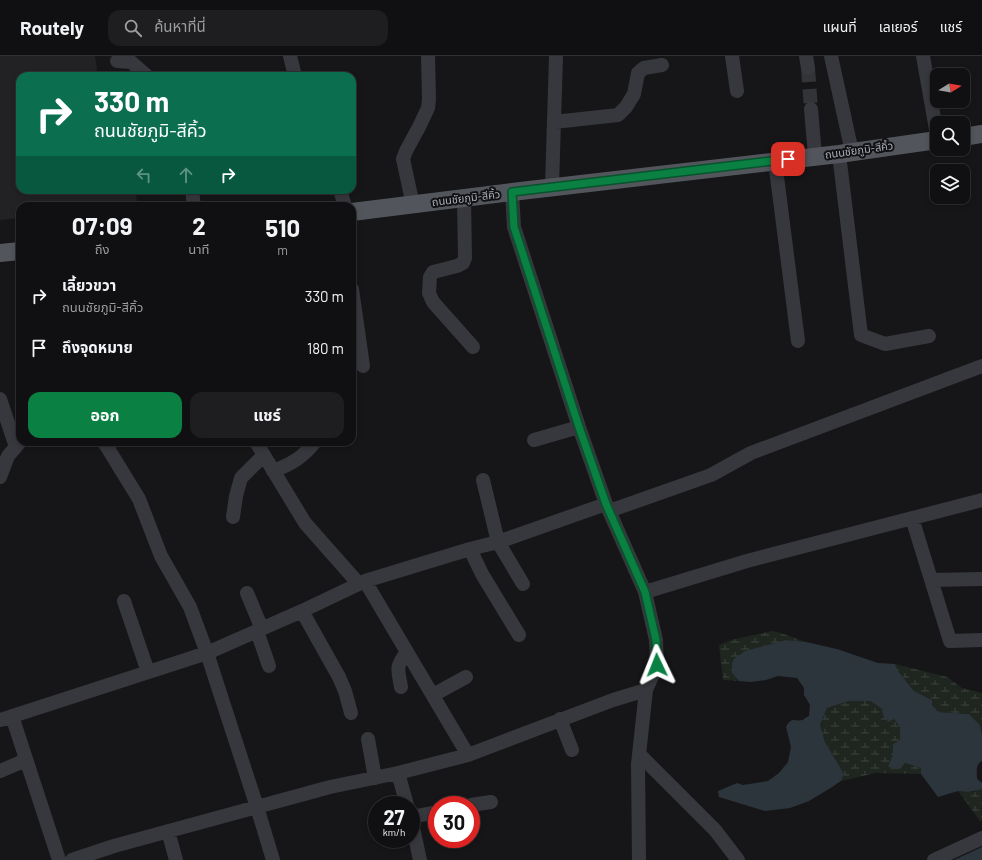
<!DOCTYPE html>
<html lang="th">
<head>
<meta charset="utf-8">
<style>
	body { margin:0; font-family:Barlow,"Noto Sans Thai",sans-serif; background:#1e1e20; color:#f1f3f6; height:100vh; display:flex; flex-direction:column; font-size:15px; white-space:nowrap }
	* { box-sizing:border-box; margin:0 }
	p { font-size:13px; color:#9c9d9f }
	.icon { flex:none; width:22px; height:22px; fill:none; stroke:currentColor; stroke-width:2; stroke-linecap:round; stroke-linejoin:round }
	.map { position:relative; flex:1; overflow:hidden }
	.panel { position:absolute; left:16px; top:146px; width:340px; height:244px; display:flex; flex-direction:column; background:#101012; border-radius:12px; box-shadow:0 2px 6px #0003,0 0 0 1px #303032 }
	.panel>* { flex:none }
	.top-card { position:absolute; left:16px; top:16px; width:340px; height:122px; border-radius:12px; box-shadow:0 2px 6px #0003,0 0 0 1px #303032; background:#0b6e4f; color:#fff; overflow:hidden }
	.needle { width:26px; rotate:79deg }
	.fabs { position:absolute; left:930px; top:12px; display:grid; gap:8px }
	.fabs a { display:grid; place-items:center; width:40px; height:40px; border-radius:8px; background:#101012; box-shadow:0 2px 6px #0003,0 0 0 1px #303032; font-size:20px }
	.speed { position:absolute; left:368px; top:740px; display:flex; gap:8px; font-size:20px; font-weight:700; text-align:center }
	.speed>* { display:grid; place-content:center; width:52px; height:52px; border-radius:50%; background:#101012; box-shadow:0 2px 6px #0003,0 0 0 1px #303032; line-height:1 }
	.speed small { font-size:10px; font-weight:400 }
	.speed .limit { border:6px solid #d22; background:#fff; color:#111 }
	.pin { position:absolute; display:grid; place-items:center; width:34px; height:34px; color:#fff; margin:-17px; border-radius:8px; box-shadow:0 2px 6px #0006 }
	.me { position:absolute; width:44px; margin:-22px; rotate:358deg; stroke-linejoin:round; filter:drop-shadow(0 0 3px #0008) }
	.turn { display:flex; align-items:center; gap:14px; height:84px; padding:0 12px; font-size:18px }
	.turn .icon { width:52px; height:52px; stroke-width:2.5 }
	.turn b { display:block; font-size:28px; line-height:34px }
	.lanes { display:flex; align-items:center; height:38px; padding:0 12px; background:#0003; justify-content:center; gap:20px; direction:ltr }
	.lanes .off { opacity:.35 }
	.eta { display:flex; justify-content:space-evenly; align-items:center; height:68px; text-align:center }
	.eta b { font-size:24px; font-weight:700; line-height:28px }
	.cta { display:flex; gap:8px; margin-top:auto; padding:8px 12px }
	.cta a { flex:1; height:46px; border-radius:12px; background:#0b8043; color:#fff; font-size:16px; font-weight:700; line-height:46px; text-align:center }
	.cta a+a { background:#1e1e20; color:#f1f3f6 }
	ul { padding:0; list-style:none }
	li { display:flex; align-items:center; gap:12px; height:52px; padding:0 12px }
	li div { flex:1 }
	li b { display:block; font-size:15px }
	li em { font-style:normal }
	header { display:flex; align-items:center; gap:24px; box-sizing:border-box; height:56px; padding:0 20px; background:#101012; border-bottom:1px solid #303032 }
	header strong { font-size:19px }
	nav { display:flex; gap:22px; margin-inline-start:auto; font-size:14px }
	.search { width:280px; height:36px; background:#1e1e20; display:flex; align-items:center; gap:10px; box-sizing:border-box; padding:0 14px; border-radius:12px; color:#9c9d9f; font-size:15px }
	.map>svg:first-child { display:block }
</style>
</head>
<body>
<header>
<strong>Routely</strong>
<div class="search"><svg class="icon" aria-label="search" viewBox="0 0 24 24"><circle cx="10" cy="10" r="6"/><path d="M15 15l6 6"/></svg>ค้นหาที่นี่</div>
<nav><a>แผนที่</a><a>เลเยอร์</a><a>แชร์</a></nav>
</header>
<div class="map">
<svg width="982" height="804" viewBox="0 0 982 804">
	<defs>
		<pattern id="wetland-marsh" width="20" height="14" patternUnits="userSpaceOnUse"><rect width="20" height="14" fill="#1e261f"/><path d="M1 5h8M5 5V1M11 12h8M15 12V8" fill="none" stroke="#3c433d"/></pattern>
	</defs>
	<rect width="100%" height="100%" fill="#161618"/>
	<!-- built -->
	<path fill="#222225" d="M0,0H95L98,20H20V134H135L138,150H20V162L0,164Z"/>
	<!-- wetland -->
	<path fill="url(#wetland-marsh)" d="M772,575L781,577L806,586L786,584L732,617L739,625L723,624L719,589L731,584Z
		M895,608L947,621L962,632L982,637V679L980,669L969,658L938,656L932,649V644L914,635L898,615Z
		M849,645H870L882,653L894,663L900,671V684L893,688V698L905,707L921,712V718L876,717L841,725L844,718L825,686L820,669L827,652Z
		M982,732V765H980L958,735C966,736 975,737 982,732Z"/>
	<!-- water -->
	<path fill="#2c353c" d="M786,584L806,586L837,593L878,607L895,608L898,615L914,635L932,644V649L938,656L969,658L980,669L982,679V705C975,708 977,717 977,723L982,727V732L979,734L968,736L958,735L938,741L921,718V712L905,707L900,713L888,711L893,698V688L900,684V671L894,663L888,666L883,659L882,653L870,645H849L827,652L820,669L825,686L844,718L841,725L829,733L809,745L790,752L765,755L719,741L718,735L737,727L743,729L768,725L779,717L788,706L791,691L786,671C792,660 794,666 803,664C803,663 809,660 809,660L810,649L804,639V632L797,622L778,620L766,624L751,626L739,625L732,617V607L734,603L745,595Z
		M982,791V804H954Z"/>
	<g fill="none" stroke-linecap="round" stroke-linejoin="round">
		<!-- minor-tunnel -->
		<path stroke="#333438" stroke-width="14" stroke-dasharray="14 7" stroke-linecap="butt" d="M808,12L811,53"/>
		<!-- minor -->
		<path stroke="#37383d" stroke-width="14" d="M290,0L295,20
			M732,0L737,35
			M806,0L808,12
			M831,0L852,96
			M923,0L937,79
			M117,5L131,6L147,20
			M811,53L815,100
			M554,66L618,59L626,51L634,38L638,17L644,12L662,9
			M839,98L861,279L885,288L929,280
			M775,105L798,285
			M552,131L556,0
			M192,134L194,150
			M340,134L345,150
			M464,142L465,202L463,207L457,210L433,216L430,221L429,237L433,246L473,291
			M413,149L403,103L406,95L419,71L428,52L429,43L428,0
			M352,233L363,310
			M0,343L16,391
			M534,384L579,371
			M104,386L139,443L161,500L190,551L207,597L257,751L273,804
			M256,386L305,467L358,527
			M273,415C292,408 303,401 315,386
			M0,421L8,400L20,386
			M483,424L498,486L523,528
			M609,455L711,419L751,397L982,310
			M233,461L236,440L241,422L264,399
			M912,462L950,585L982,584
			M470,493L482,518L519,579
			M931,524L982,523
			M365,525L468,699
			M645,536L747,505L982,444
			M247,537L262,573
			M124,545L148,616
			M302,555L339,621L345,635L351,657
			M257,575L269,610
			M401,631C398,613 395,611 407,596
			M433,639L466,621
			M12,660L59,804
			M560,663L572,694
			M0,664L207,597L302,555L365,525L470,493L498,486L606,448
			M368,683L375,722
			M639,698L715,774L738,804
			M0,715L26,704
			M398,717L407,749
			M471,749L491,746
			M411,761L437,756
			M411,763L420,804
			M168,775L176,804
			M72,804L114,790L330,731L398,717L468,699L613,644L646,634L657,609L656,584L645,536L606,448L579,371L514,171L512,136
			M639,804L638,708L646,634
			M934,804L982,782"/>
		<!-- major -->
		<path stroke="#53555c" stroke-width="18" d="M963,81L982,78
			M352,156L512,136L839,98L937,84
			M0,197L20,195"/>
	</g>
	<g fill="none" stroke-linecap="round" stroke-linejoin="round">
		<!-- route casing -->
		<g stroke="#07532c" stroke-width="10">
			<path id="route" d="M657,609L656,584L645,536L606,448L579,371L514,171L512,136L788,103"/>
		</g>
		<!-- route -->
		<use href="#route" stroke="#0b8043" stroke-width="7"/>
	</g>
	<g text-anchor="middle" stroke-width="4" stroke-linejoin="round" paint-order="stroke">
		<!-- street labels -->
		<g font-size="11" fill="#a8adb8" stroke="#111113">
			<text transform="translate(859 94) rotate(-8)" y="4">ถนนชัยภูมิ-สีคิ้ว</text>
			<text transform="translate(466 142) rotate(-7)" y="4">ถนนชัยภูมิ-สีคิ้ว</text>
		</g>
	</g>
</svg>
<div class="fabs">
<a><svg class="needle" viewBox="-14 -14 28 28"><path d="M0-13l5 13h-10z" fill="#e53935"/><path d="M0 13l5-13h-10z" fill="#9c9d9f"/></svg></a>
<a><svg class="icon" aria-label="search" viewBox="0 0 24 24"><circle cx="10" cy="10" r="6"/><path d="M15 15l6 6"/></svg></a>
<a><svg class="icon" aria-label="layers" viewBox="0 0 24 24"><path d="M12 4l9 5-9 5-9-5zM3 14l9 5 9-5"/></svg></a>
</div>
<div class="speed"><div>27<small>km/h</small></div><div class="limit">30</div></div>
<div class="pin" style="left:788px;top:103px;background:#d93025"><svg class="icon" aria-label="arrive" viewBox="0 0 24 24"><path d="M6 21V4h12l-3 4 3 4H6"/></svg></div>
<svg class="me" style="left:657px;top:609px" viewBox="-20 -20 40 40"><path d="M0-17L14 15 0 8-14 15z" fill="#0b8043" stroke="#fff" stroke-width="4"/></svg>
<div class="top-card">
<div class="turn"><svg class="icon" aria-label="right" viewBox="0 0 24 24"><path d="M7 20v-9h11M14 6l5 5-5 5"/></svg><div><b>330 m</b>ถนนชัยภูมิ-สีคิ้ว</div></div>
<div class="lanes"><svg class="icon off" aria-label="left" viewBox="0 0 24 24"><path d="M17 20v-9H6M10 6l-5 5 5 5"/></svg><svg class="icon off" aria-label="ahead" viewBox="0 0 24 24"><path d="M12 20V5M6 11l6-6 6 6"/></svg><svg class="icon" aria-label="right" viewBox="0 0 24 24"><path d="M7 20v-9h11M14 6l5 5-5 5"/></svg></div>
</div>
<section class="panel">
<div class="eta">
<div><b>07:09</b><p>ถึง</p></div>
<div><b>2</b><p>นาที</p></div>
<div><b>510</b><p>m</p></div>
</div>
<ul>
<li><svg class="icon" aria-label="right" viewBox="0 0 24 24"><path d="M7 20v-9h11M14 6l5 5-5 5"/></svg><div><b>เลี้ยวขวา</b><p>ถนนชัยภูมิ-สีคิ้ว</p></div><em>330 m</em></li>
<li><svg class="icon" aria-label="arrive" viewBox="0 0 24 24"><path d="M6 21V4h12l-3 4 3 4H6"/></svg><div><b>ถึงจุดหมาย</b></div><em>180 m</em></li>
</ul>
<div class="cta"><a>ออก</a><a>แชร์</a></div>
</section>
</div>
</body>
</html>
